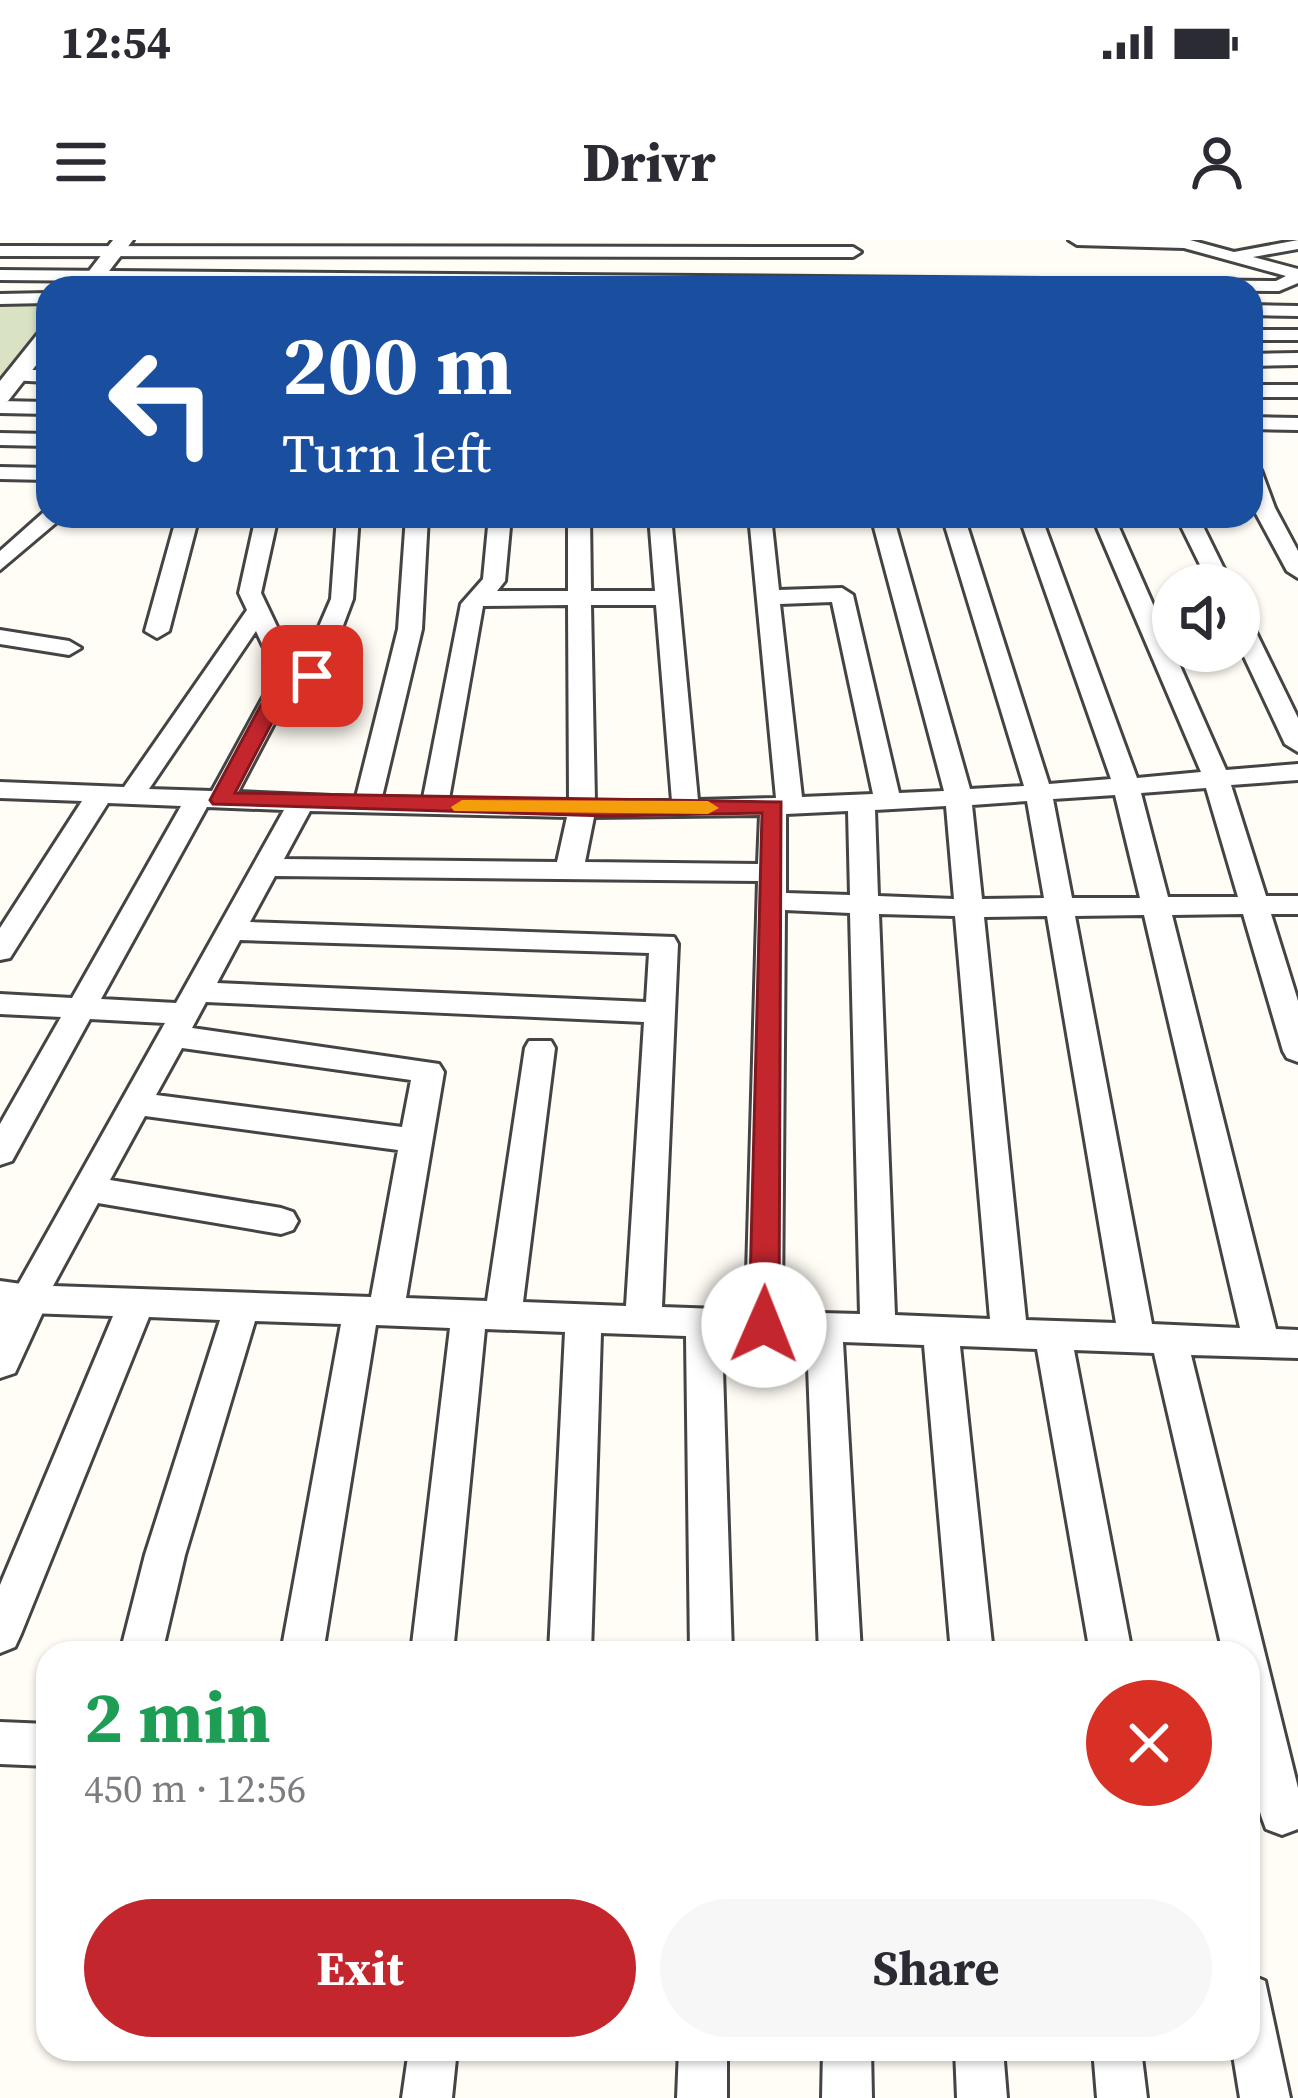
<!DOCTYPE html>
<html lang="en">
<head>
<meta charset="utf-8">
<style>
	body { margin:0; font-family:"Source Serif 4",serif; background:#f7f7f7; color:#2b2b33; height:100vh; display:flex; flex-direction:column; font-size:45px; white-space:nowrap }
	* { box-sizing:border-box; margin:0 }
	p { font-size:39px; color:#7c7c81 }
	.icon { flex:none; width:66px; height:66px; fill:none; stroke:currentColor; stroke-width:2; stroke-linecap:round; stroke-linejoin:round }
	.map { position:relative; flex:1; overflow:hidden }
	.side { position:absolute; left:36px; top:1401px; width:1224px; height:420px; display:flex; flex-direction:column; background:#fff; border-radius:36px; box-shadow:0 3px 9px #0004 }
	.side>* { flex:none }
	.guide { position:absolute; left:36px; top:36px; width:1227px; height:252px; border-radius:36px; box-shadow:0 3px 9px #0004; background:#1a4fa0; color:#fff; overflow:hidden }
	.tools { position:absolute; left:1152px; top:324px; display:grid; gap:24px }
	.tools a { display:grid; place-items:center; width:108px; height:108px; border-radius:50%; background:#fff; box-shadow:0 3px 9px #0004; font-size:60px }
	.pin { position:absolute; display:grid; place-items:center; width:102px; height:102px; color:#fff; margin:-51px; border-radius:24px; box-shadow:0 6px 18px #0006 }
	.me { position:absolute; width:132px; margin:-66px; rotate:1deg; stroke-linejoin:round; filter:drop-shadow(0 0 9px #0008) }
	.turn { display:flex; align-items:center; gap:42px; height:252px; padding:0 48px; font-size:54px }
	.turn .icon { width:156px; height:156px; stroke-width:2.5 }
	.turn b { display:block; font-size:84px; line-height:102px }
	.round { display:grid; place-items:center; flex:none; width:126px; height:126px; border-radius:63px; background:#f7f7f7 }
	.overview { display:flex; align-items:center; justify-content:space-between; height:204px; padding:0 48px }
	h1 { font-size:72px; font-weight:700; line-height:90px; color:#1e9e55 }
	.button { display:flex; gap:24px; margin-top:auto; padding:24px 48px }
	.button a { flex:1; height:138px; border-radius:72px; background:#c4262e; color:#fff; font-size:48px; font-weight:700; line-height:138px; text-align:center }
	.button a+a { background:#f7f7f7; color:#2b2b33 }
	.status { display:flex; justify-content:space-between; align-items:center; height:84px; padding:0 60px; background:#fff; direction:ltr }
	.status svg { height:33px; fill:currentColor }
	header { display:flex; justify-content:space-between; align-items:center; height:156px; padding:0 48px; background:#fff; font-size:54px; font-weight:700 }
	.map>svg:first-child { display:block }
</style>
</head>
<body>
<div class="status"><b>12:54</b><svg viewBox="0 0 49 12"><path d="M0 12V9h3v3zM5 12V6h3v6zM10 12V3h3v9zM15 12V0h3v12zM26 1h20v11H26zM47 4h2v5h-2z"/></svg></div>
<header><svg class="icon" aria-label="menu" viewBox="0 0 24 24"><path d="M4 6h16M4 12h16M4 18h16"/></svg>Drivr<svg class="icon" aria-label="person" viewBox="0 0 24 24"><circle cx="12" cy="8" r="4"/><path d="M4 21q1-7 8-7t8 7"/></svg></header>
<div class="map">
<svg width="1298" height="1858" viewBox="0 0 1298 1858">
	<rect width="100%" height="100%" fill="#fffdf5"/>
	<!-- cemetery -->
	<path fill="#d9e3c4" d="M48,56V96L0,156V57Z"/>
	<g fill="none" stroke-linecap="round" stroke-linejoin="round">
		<!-- minor casing -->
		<g stroke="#444" stroke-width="6">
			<path id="minor" d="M1069,0H1190L1234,12L1298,0V9L1253,17L1298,29V43L1279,51L0,40V30L1276,41L1286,36L1184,8L1077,5Z
				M0,6L853,7L861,12L853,17L0,16Z
				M48,53V63L0,64V54Z
				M1251,65L1298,66V76L1251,75Z
				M1251,90H1298V100H1251Z
				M1298,113V125L1251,126V114Z
				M16,130H48V142L9,140V132Z
				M1251,145H1298V157H1251Z
				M0,161L48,162V174L0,173Z
				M1251,177L1298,178V190L1251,189Z
				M0,193L48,194V206L0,205Z
				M1251,224L1261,230L1275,268L1298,311V338L1287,331L1253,268Z
				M0,227L48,228V240L0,239Z
				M45,271L48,276H64L0,330V311Z
				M177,276H199L169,391L157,398L145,391Z
				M256,276H278L261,353L299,433L331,359L337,276H359L353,359L324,436L288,457L238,552L356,557L398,389L406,276H428L422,389L382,557L423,558L461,364L483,339L489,276H511L505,341L497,351H568V276H590L591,351H655L649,276H671L698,560L776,558L749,276H771L779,350L842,348L853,355L899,553L944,551L871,276H893L970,549L1024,546L942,276H964L1049,544L1111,539L1019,276H1041L1137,538L1201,532L1092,276H1114L1226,530L1298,524V540L1231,545L1266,656H1298V674H1271L1298,761V822L1287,818L1283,811L1243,674L1172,675L1276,1089L1298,1090V1118L1191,1115L1298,1548V1589L1282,1595L1266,1589C1243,1532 1248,1473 1248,1413H1223L1154,1113L1074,1110L1132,1413H1090L1037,1109L960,1106L993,1413H951L924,1105L843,1102L861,1413H819L807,1101L722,1098L732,1413H690L686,1096L601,1093L591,1413H549L565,1092L485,1089L453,1413H411L450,1088L376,1085L323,1413H281L341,1084L255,1081L185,1315L162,1413H120L145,1315L220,1080L149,1077L21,1394L15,1407L0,1413V1345L113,1076L28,1073L16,1069L10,1059L165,783L90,779L12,921L0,925V884L61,777L0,774V754L72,758L181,566L108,563L10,718L0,720V688L82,561L0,558V542L124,547L247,370L239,353ZM832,362L873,554L802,557L780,364ZM568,365L569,561L449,559L483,366ZM591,365H656L672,561H595ZM256,391L280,442L266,452L212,551L149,549ZM1206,548L1238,657H1168L1141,553ZM1115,555L1140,658H1072L1053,559ZM1027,561L1044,658L982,659L972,565ZM946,566L954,659L878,656L875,570ZM207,567L284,570L176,763L101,759ZM310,571L567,577L557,622L284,619ZM848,571L850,655L786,653V574ZM760,575L758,624L585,622L594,577ZM275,636L758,641L746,1070L662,1067L678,704L674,697L250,682ZM785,670L850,673L860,1074L782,1072ZM879,674L955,676L990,1079L895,1075ZM1144,675L1240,1088L1152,1084L1075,676ZM1047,676L1116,1083L1026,1080L984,677ZM240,700L649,713L646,762L217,743ZM206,762L644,782L626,1066L523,1062L555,808L551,801H529L525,808L487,1061L406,1058L444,832L439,824L192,788ZM182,808L411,840L402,887L156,855ZM145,876L398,910L371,1057L53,1046L98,963L281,994L293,990L298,981L293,972L281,968L110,940Z
				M1176,276H1198L1232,345H1210Z
				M1239,375L1251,382L1298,478V512L1285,504L1239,406Z
				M0,390L69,401L81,408L69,415L0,404Z
				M0,1482L48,1484V1526L0,1524Z
				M1248,1734L1265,1741L1290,1858H1240L1232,1809H1248Z
				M409,1809H457L452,1858H402Z
				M679,1809H727V1858H677Z
				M823,1809H871L872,1858H822Z
				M955,1809H1003L1007,1858H957Z
				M1093,1809H1141L1147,1858H1097Z"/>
		</g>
		<!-- tertiary casing -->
		<g stroke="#444" stroke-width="6">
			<path id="tertiary" d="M113,0H133L96,48H76Z
				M48,90V110L8,161L0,163V141L40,91Z
				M0,1041L43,1047L49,1059L15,1133L0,1138Z"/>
		</g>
		<!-- minor -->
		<use href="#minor" fill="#fff" fill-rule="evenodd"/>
		<!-- tertiary -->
		<use href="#tertiary" fill="#fff" fill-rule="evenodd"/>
	</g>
	<!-- route -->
	<path fill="#c4262e" stroke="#7f191e" stroke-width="3" d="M312,430L322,436L286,456L235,553L781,562L779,1085L775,1094H754L749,1085L762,573L609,576L213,564L210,560L270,448Z"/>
	<!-- slow -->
	<path fill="#f59e0b" d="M462,560L708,561L719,568L708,574L454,571L451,567Z"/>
</svg>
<div class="tools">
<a><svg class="icon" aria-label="sound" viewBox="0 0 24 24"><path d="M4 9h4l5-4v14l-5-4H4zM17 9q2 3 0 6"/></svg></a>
</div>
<div class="pin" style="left:312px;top:436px;background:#d93025"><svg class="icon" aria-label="arrive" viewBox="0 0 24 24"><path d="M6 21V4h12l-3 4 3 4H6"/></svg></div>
<svg class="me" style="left:764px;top:1085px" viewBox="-20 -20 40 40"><circle r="19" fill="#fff"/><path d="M0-13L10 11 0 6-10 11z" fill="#c4262e"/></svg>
<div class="guide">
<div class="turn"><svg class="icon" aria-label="left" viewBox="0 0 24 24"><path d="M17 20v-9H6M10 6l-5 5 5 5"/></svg><div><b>200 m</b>Turn left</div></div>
</div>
<section class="side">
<div class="overview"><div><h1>2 min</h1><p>450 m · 12:56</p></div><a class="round" style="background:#d93025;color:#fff"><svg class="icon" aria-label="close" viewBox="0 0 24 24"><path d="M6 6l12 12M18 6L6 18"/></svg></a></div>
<div class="button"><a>Exit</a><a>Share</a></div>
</section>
</div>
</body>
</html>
